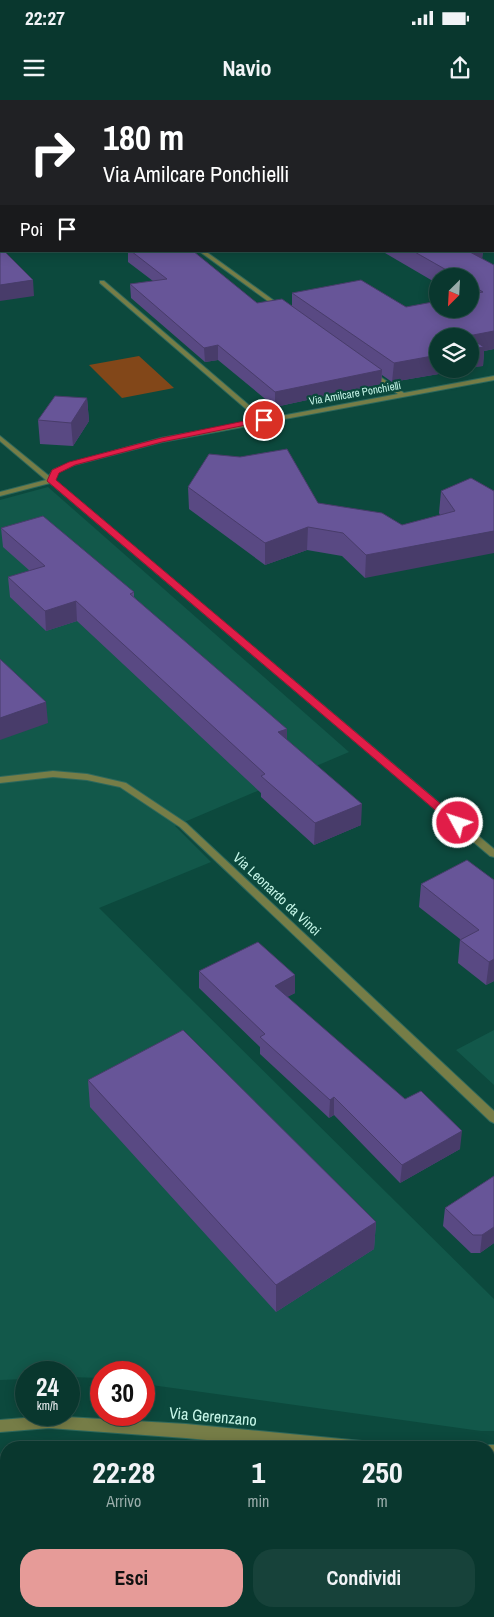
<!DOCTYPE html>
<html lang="it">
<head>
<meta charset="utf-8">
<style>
	body { margin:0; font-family:"Archivo Narrow",sans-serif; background:#17423a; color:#f1f3f6; height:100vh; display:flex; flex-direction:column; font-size:19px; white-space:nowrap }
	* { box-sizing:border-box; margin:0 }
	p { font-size:16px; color:#99acaa }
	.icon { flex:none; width:28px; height:28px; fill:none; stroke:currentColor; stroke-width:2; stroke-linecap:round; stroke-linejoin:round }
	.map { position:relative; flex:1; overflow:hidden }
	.panel { position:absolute; left:0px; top:1341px; width:495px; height:176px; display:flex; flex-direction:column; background:#09372e; border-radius:20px 20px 0 0; box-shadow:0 2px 12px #0003,0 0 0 1px #29514a }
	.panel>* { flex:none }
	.guide { position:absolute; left:0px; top:0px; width:495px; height:152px; box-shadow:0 2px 12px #0003,0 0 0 1px #29514a; background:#202124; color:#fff; overflow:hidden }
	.needle { width:32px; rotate:204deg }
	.fabs { position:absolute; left:429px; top:168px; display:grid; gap:10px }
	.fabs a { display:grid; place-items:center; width:50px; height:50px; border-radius:50%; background:#09372e; box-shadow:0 2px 12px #0003,0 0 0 1px #29514a; font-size:25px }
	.speed { position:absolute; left:15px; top:1261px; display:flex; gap:10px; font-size:25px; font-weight:700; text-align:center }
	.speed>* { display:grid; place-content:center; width:65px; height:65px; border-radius:50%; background:#09372e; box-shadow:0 2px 12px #0003,0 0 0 1px #29514a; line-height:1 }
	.speed small { font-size:12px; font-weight:400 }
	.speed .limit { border:8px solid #d22; background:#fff; color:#111 }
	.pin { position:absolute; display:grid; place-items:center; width:42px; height:42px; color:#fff; margin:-21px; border:2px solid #fff; border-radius:50%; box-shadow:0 1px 5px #0007 }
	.me { position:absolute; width:55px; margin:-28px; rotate:310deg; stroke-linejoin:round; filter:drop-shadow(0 0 4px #0008) }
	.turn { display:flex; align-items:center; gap:18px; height:105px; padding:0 20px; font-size:22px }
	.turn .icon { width:65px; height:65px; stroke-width:2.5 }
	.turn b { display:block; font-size:35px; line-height:42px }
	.then { display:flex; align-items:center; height:48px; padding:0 20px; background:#0003; gap:10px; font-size:19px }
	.eta { display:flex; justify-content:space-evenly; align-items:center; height:85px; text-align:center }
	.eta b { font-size:30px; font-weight:700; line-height:35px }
	.action { display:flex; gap:10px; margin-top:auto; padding:10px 20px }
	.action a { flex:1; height:58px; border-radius:20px; background:#e69b98; color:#111; font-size:20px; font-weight:700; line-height:58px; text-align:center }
	.action a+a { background:#17423a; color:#f1f3f6 }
	.status { display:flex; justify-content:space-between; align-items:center; height:35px; padding:0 25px; background:#09372e; direction:ltr }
	.status svg { height:14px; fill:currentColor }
	header { display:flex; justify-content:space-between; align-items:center; height:65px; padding:0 20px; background:#09372e; font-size:22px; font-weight:700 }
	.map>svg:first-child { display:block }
</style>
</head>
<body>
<div class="status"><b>22:27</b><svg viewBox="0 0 49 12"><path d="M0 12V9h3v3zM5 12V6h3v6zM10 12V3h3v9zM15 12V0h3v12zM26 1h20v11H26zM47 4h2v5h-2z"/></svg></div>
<header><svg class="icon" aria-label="menu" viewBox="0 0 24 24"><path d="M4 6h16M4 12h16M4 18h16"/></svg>Navio<svg class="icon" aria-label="share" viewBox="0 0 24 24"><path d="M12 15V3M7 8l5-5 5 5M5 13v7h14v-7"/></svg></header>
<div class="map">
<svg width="494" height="1517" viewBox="0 0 494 1517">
	<rect width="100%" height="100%" fill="#0c493d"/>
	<!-- built -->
	<path fill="#12584a" d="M48,387L349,652L175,726L211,762L99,808L494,1199V1331H481L144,1284V1272H101V1278L69,1277V1272H26V1279L0,1280V400Z
		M494,930V985L456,950Z"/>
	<!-- green -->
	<path fill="#824719" d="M139,256L174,288L122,298L89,265Z"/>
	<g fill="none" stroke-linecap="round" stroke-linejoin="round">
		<!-- street casing -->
		<g stroke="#2e685c" stroke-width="2">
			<path id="street" d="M199,151H205L284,208L279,209Z
				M100,181H104L265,319L398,294L368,273V271L370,270L404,293L494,276V280L162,342L74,365L58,372L55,380L494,749V757L490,756L50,383L0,396V392L46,380L0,341V336L49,376L53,370L70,363L161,338L259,320L100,183Z
				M53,671L87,674L126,683L186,723L494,1011V1023L490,1021L180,727L120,687L87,680L53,677L0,683V677Z
				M49,1316L186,1324L362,1341L367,1343L369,1348H288L186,1338L49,1328L0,1332V1320Z
				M489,1345H494V1359H489V1348H484Z
				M0,1382H6V1396H0Z
				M191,1511H207L209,1517H193Z
				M468,1511H485L487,1517H471Z"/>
		</g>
		<!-- primary casing -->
		<g stroke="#2e685c" stroke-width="3">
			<path id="primary" d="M344,0H368L369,1H346Z
				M400,0H427L428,1H402Z"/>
		</g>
		<!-- street -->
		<use href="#street" fill="#767d47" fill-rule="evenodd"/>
		<!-- primary -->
		<use href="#primary" fill="#adb940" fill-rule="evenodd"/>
	</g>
	<!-- wall -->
	<path fill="#594983" d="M100,0H321L326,1H103Z
		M0,32H1V72H0Z
		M128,151H193L257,203L292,206V193L406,207L470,209V176H438V184L385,153V151H483L482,159L494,165V249L484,251L483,266L438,269H468L392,282L382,275L381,284L275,307L218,260L205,262L131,198L130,184L153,181L128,162Z
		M87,298L89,321L73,346L40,344L38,320Z
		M188,387L318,403L402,425L440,415L439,413L441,391H494L365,478L342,456L307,450L265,465L189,409Z
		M1,428L134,492V497L287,640L361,725L314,745L261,697V693L77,521L46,531L10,497L8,477L30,471L3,447Z
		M494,780V881L486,885L458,863L460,839L419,807L421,784Z
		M199,871L295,893L287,897L460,1049L400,1083L334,1015L329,1018L260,954V947L199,888Z
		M88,980L376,1122L374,1149L276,1212L90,1007Z
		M494,1076V1143L480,1153H471L443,1126L445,1108Z"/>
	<!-- shaded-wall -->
	<path fill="#483c6a" d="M0,0H7L6,1H1V6L0,7Z
		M473,151H483L481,167L470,152Z
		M33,180L34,196L0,201V185Z
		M494,231V249L484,251L483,266L470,268V236H467Z
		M218,245V260L205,262L204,248Z
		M438,255V269H468L392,282L394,263Z
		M382,270L381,284L275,307V292Z
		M87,298L89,321L73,346L71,323Z
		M308,427L307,450L265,465V443Z
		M494,431V453L365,478L366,455Z
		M76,501L77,521L46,531L45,511Z
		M46,602L48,623L0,640V618Z
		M287,629V650L278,632Z
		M362,704L361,725L314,745L315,723Z
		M494,859V881L486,885L489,862Z
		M295,875V893L275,903V886Z
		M334,997V1015L329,1018L330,1000Z
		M462,1031L460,1049L400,1083L402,1065Z
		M376,1122L374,1149L276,1212V1185Z
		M494,1127V1143L480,1153L482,1135Z"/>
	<!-- building -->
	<path fill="#675598" stroke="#483c6a" d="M163,0H321L326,1H165Z
		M0,32H1V61H0Z
		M0,147L1,148V151H4L33,180L0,185Z
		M131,151H193L257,203L282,199L382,270L275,292L218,245L204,248L130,184L167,179Z
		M413,151H473L470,152L494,165V231L468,236H438V255L394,263L292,193L361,180L406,207L438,201V209H470V194L483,192L470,184V176H457Z
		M470,238L484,247L470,249Z
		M55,296L87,298L71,323L38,320Z
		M287,349L318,403L382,413L402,425L455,411L441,391L471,378L494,391V431L366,455L343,433L308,427L265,443L188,387L209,354L240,357Z
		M43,416L134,492L130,494L287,629L278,632L362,704L315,723L261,676L265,674L76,501L45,511L8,477L45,466L1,428Z
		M0,559L46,602L0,618Z
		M467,760L494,780V859L489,862L460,840L479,830L421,784Z
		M258,842L295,875L275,886L405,999L421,991L462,1031L402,1065L334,997L330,1000L260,937L265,934L199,871Z
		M183,930L376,1122L276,1185L88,980Z
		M494,1076V1127L482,1135H473L445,1108Z
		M6,1501V1511H79L81,1517H0V1504Z"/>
	<!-- route -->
	<path fill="#e11d48" stroke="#92132f" d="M264,317L267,320L266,321L162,342L75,365L59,373L56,380L461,721L463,723L461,726H454L47,381L52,370L69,362L161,338Z"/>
	<g text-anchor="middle" stroke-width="4.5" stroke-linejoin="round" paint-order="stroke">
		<!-- far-street labels -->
		<g font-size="11" fill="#c7f7e9" stroke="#0c493d">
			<text transform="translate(355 293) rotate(-10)" y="4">Via Amilcare Ponchielli</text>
		</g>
		<!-- street labels -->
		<g font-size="14" fill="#c7f7e9" stroke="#0c493d">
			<text transform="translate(277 794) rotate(43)" y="5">Via Leonardo da Vinci</text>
		</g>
		<!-- near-street labels -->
		<g font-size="16" fill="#c7f7e9" stroke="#0c493d">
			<text transform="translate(213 1316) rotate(5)" y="6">Via Gerenzano</text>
		</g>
	</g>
</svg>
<div class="fabs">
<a><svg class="needle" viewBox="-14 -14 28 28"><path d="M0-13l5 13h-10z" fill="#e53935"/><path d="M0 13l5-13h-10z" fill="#99acaa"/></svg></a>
<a><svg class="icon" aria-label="layers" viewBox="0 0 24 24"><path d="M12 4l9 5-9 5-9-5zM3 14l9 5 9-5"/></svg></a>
</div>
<div class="speed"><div>24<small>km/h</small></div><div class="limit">30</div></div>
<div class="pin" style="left:264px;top:320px;background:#d93025"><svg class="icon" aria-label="arrive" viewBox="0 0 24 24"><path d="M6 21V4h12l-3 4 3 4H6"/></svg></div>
<svg class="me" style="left:458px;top:723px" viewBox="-20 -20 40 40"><circle r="17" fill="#e11d48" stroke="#fff" stroke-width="3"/><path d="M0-11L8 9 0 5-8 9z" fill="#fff"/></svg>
<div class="guide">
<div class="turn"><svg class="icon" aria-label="right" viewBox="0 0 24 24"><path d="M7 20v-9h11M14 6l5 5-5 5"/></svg><div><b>180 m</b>Via Amilcare Ponchielli</div></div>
<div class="then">Poi<svg class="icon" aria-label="arrive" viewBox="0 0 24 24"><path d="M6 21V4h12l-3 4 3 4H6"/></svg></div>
</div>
<section class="panel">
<div class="eta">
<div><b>22:28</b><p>Arrivo</p></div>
<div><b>1</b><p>min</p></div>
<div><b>250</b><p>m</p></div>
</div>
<div class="action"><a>Esci</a><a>Condividi</a></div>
</section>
</div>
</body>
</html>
